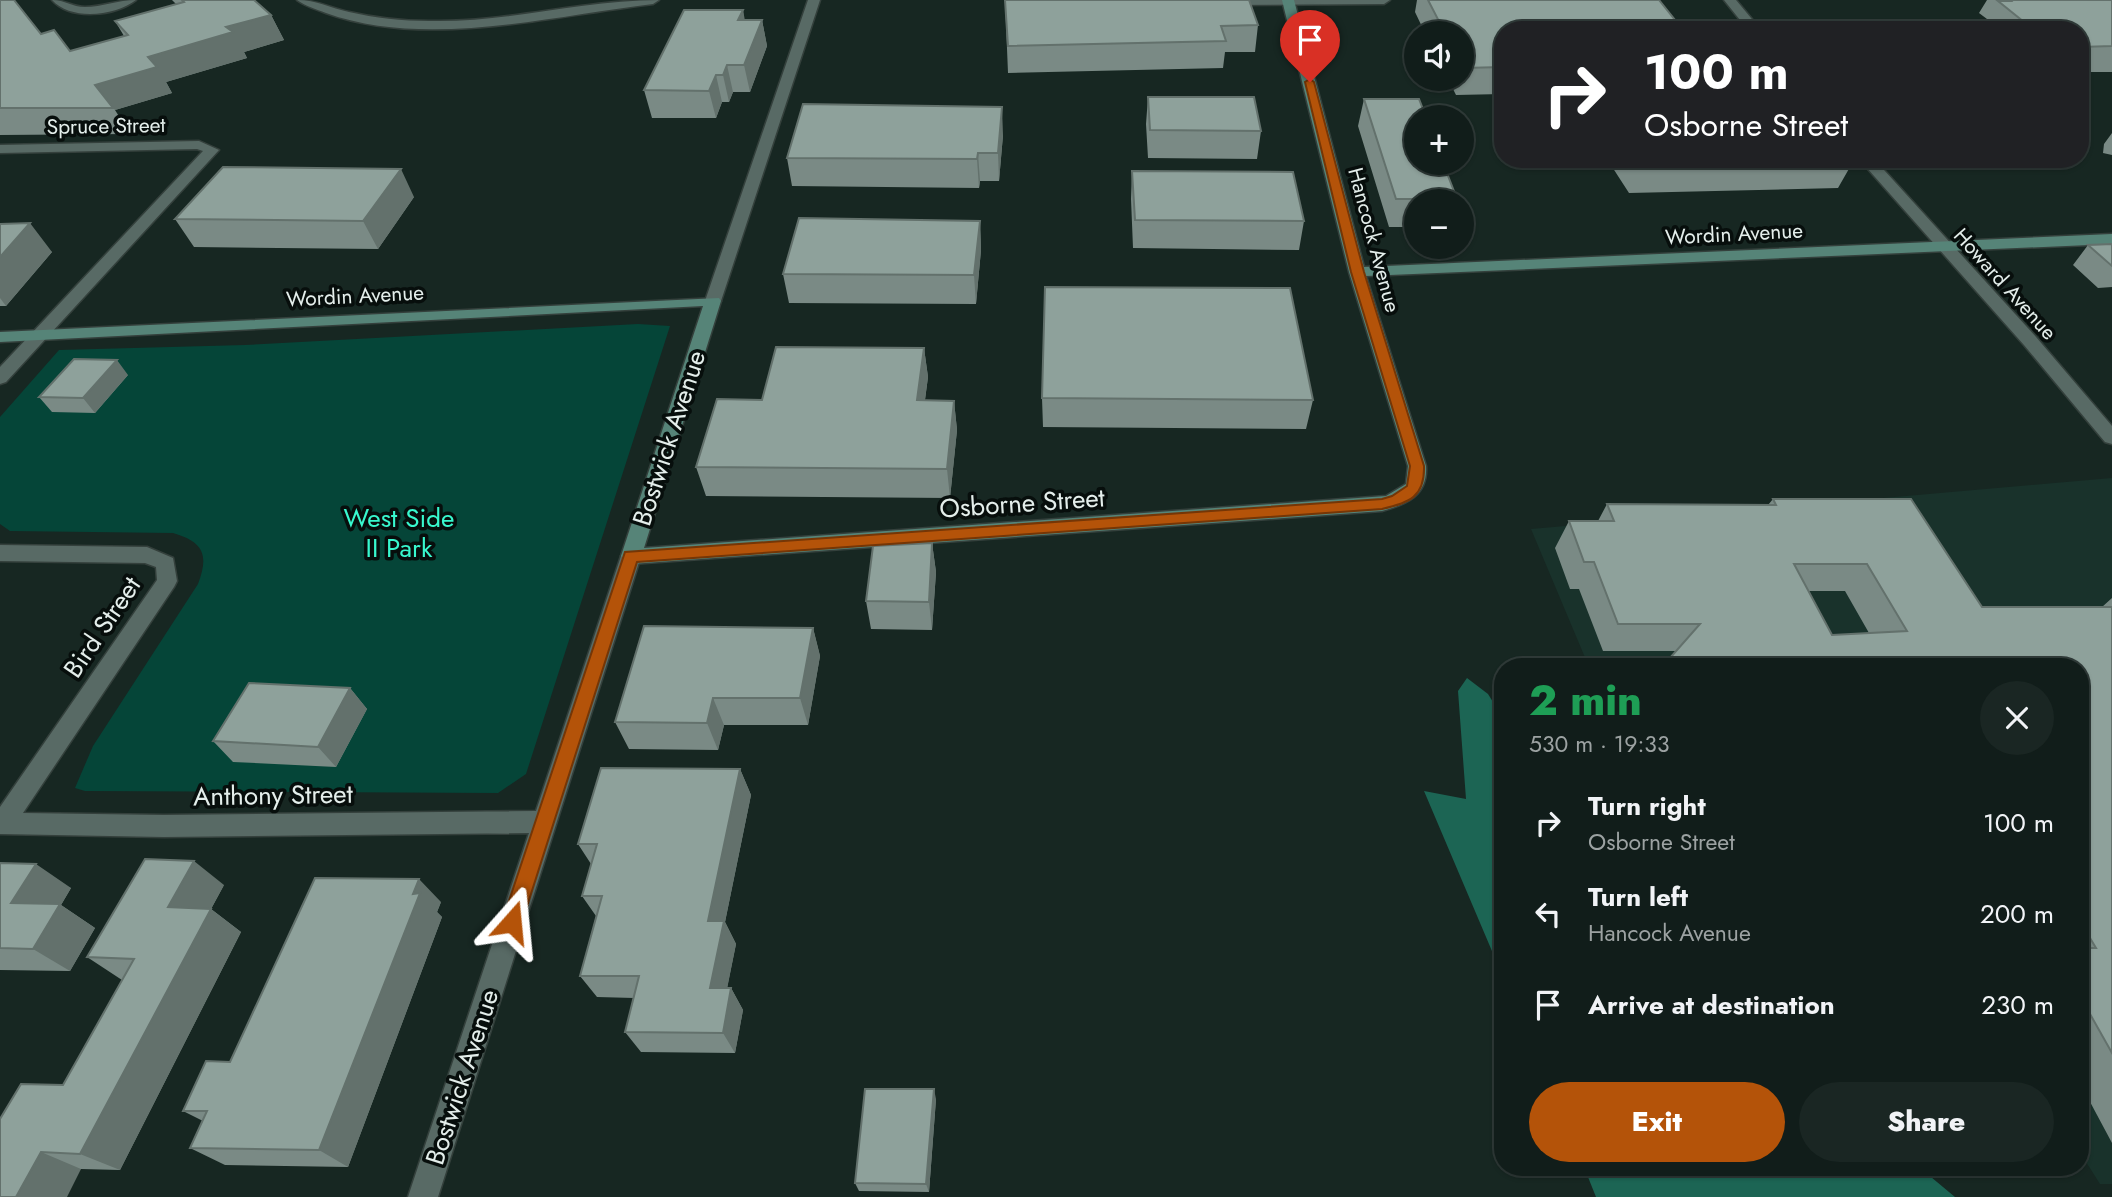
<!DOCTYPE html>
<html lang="en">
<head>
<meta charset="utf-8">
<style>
	body { margin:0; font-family:Jost,sans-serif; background:#1a2623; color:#f1f3f6; height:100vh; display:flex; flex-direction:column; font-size:26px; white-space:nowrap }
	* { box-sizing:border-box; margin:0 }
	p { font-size:23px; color:#9ca2a2 }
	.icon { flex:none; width:38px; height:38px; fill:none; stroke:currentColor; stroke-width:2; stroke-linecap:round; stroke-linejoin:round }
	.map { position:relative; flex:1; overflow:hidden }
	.sheet { position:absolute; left:1494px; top:658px; width:595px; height:518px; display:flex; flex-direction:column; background:#111d1a; border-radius:28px; box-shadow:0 2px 5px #0004,0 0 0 2px #303b39 }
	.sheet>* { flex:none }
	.guide { position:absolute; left:1494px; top:21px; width:595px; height:147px; border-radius:28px; box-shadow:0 2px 5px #0004,0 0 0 2px #303b39; background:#202124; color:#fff; overflow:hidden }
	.fabs { position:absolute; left:1404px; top:21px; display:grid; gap:14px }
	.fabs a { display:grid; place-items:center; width:70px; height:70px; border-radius:50%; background:#111d1a; box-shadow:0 2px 5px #0004,0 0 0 2px #303b39; font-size:35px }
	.pin { position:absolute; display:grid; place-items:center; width:60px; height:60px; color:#fff; margin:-72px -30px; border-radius:50% 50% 50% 0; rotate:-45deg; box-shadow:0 0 7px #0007 }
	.pin .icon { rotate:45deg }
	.me { position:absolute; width:77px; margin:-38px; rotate:18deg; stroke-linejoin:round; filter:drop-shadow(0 0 5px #0008) }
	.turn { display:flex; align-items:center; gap:24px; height:147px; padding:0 35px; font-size:32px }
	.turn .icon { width:91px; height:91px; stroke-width:2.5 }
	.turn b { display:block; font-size:49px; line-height:60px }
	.round { display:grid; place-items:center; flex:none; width:74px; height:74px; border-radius:37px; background:#1a2623 }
	.headline { display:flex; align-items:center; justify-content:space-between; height:119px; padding:0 35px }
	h1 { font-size:42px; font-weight:800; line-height:52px; color:#1e9e55 }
	.action { display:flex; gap:14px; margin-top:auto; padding:14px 35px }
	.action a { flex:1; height:80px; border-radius:42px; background:#b45309; color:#fff; font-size:28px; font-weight:800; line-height:80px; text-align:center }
	.action a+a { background:#1a2623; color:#f1f3f6 }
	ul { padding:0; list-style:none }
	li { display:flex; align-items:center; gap:21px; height:91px; padding:0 35px }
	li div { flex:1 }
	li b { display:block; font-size:26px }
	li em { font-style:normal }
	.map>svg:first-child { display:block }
</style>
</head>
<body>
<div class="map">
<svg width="2112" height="1197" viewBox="0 0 2112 1197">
	<rect width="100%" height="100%" fill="#172722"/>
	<!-- built -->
	<path fill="#19322b" d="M2112,478V1184H2100L2081,1154V667H1589L1531,529Z"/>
	<!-- green -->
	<path fill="#054538" d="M638,324L670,326L526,774L498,793L85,791L75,788L93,746L198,584C209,555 204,542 173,533L10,531L0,524V417L59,350L245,345Z"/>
	<!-- water -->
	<path fill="#1c6554" d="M1467,678L1488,694L1503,718V977L1424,791L1466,799L1458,691Z
		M1584,1167H1919L1955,1197H1596Z"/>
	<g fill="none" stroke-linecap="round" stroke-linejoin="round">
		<!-- street casing -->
		<g stroke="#34403c" stroke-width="3">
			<path id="street" d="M52,0C65,0 72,7 85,7C102,7 118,0 136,0C115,16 71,21 52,0Z
				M297,0C317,0 330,8 349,12C375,18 402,21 429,21C506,23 582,0 659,0L653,4C551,16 426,49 326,13C316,9 305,6 297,0Z
				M808,0H820L721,301L713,306L707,304L705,301Z
				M1218,0H1390L1384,4L1223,5Z
				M1724,0H1736L1761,30H1748Z
				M199,141L219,150L6,382L0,384V367L203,151L197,149L0,153V145Z
				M1859,159H1874L2036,337L2112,426V444L2105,442L2024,345Z
				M0,545L147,547L173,558L177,581L174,587L23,813L164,815L536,811L621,556L624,551L631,548L638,551L641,556L438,1197H408L529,833L164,837L0,834V807L157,580L156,567L145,563L0,561Z"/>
		</g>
		<!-- secondary casing -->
		<g stroke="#34403c" stroke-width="3">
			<path id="secondary" d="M1282,0H1294L1364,267L2112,234V244L1366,276L1426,466C1428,495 1407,504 1382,511L631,564L624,561L621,556L703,306L0,342V332L719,298L721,301L644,548L1386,496L1406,484L1408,466L1349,272Z"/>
		</g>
		<!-- street -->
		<use href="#street" fill="#586a65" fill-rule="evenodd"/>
		<!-- secondary -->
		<use href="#secondary" fill="#568478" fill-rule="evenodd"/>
	</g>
	<!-- wall -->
	<path fill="#7a8a85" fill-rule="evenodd" d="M0,0L41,34L70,51L124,36L115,21L176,4L172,0H254L271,15L284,40L244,52L247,58L166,82L172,93L115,110L130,134L0,135Z
		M1005,0L1258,25L1255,52H1225L1223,68L1008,73Z
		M1417,0H1659L1503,30V94L1456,95L1448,79H1461V33H1425L1415,12Z
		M1987,0H2112V72H2081V30H1987L1983,26L1987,19L1979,13Z
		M743,10L744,20H762L767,46L750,92H733L729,102H722L716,118H652L644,90Z
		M1148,97L1261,131L1257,159L1148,158L1146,124Z
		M1364,99L1457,199V201H1416V227H1389L1358,126Z
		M2112,133V155L2103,153L2104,144Z
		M1003,135L999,181H980L979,188L792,186L787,158Z
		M1607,159H1854V160L1838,188L1629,193Z
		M1132,171L1304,221L1299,250L1133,248L1131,199Z
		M414,197L378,249L194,247L175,219Z
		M980,221L981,250L976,304L789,303L783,274Z
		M0,224L52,252L6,306H0Z
		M2112,244V287L2098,288L2073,265L2088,245Z
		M924,348L928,377L925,400L954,401L957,430L950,498L706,496L696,467L762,400Z
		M128,375L95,413L52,412L39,397Z
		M1042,398L1313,400L1306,429L1043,427Z
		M1773,499L1982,607H2102L2112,598V1143L2081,1085V667L1676,651H1603L1579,589H1570L1555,548L1569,521H1598L1607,504L1768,505ZM1808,591H1845L1869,633L1832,635Z
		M932,543L936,572L932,630L871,629L866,601Z
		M813,628L820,656L808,725H724L718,750L629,749L615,722Z
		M350,688L367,709L336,767L233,762L213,741Z
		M740,769L751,795L725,922L736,944L727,988H731L743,1010L735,1053L641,1052L625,1032L634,998L597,997L580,976L596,916L582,896L591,864L578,844Z
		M0,863L71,888L61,905L95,928L70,971L0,970Z
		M224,885L211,909L241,932L120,1170L81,1169L0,1197L122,980L87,957Z
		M441,902L437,912L442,917L348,1167L225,1165L190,1148L203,1121L183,1111L230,1062Z
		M936,1099L929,1192L859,1191L855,1183Z"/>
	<!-- shaded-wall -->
	<path fill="#63716c" d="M743,10L748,37L738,20Z
		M271,15L284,40L244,52L247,58L166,82L172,93L115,110L95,85L148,57L226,27Z
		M762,20L767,46L750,92L744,65Z
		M727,65L733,92L729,102L723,75Z
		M716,75L722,102L716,118L709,91Z
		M1002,107L1003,135L999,181L998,153Z
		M978,153L980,181L979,188L977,159Z
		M401,169L414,197L378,249L363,221Z
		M980,221L981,250L976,304L974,275Z
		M30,223L52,252L6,306L0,298V257Z
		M924,348L928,377L921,429L917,400Z
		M117,360L128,375L95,413L83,398Z
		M954,401L957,430L950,498L947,469Z
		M932,543L936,572L932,630L929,602Z
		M813,628L820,656L808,725L800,698Z
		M350,688L367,709L336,767L318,747Z
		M713,698L724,725L718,750L707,723Z
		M740,769L751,795L725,922L736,944L723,1009L710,988L708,921Z
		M194,861L224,885L199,931L168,907Z
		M36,864L71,888L61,905L95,928L70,971L33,949L11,903Z
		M419,879L441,902L437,912L442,917L348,1167L319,1150Z
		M211,909L241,932L120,1170L80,1154Z
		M731,988L743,1010L735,1053L723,1033Z
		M934,1089L936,1099L929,1192L926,1184Z
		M41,1152L81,1169L67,1197H16Z"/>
	<!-- building -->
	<path fill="#8ea19b" stroke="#63716c" stroke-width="2" fill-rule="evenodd" d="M0,0H14L41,34L54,30L70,51L128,35L115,21L184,2L182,0H254L271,15L226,27L233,32L148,57L157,67L95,85L113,108H0Z
		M1005,0H1249L1258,25L1221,26L1226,41L1008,46Z
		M1428,0H1659L1683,30H1503V67L1463,68L1461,64V33H1445Z
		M2010,0H2112V46L2081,47V30H2034L1998,1H2011Z
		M684,10H743L738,20H762L744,65H727L723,75H716L709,91L644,90Z
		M1148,97H1254L1261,131L1150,130Z
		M1364,99H1419L1426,117H1416V163H1443L1457,199H1396Z
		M803,104L1002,107L998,153H978L977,159L787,158Z
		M1637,159H1854V160L1641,165Z
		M223,167L401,169L363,221L175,219Z
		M1132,171L1293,172L1304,221L1135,220Z
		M799,218L980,221L974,275L783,274Z
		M30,223L0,257V224Z
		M2112,244V266L2088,245Z
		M1045,287L1290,288L1313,400L1042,398Z
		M776,347L924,348L917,400L954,401L947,469L696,467L717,399L762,400Z
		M74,359L117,360L83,398L39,397Z
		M1773,499H1911L1982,607H2112V1053L2081,998V948H2096L2081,923V667H1662L1700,624H1618L1594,562H1584L1569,521H1614L1607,504L1776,505ZM1794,564H1867L1907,631L1832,635Z
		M932,543L929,602L866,601L873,546Z
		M644,626L813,628L800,698H713L707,723L615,722Z
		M249,683L350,688L318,747L213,741Z
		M601,768L740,769L708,921H724L710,988H731L723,1033L625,1032L639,976H580L602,896H582L597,844H578Z
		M145,859L194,861L168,907L211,909L80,1154L41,1152L16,1197H0V1119L21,1084L63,1085L134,959L87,957Z
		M0,863L36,864L11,903L60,904L33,949L0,948Z
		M315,878L419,879L413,894L420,893L319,1150L190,1148L207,1111H183L206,1061L230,1062Z
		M865,1089H934L926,1184L855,1183Z"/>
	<!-- route -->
	<path fill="#b45309" stroke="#753606" stroke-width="2" d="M1310,79L1314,82L1364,272L1424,466C1425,497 1409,503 1382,509L637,562L522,922L519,928L512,931L505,928L502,922L625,552L1382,499L1392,496L1407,486L1410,466L1351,272L1305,82Z"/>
	<g text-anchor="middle" stroke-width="7" stroke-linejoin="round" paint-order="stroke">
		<!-- far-street labels -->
		<g font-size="21" fill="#e4eeeb" stroke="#070e0c">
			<text transform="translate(106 126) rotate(-1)" y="7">Spruce Street</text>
			<text transform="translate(1734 234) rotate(-3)" y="7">Wordin Avenue</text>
			<text transform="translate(1374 240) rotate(75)" y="7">Hancock Avenue</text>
			<text transform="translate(2005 284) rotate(48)" y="7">Howard Avenue</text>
			<text transform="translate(355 296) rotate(-3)" y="7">Wordin Avenue</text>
		</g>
		<!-- street labels -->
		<g font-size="26" fill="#e4eeeb" stroke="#070e0c">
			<text transform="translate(669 438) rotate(-72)" y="9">Bostwick Avenue</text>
			<text transform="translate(1022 503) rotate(-4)" y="9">Osborne Street</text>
			<text transform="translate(102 627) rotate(-56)" y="9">Bird Street</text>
			<text transform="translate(273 795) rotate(-1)" y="9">Anthony Street</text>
			<text transform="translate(462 1077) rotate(-72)" y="9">Bostwick Avenue</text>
		</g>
		<!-- park labels -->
		<g font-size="26" fill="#38f8ce" stroke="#070e0c">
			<text x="399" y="527">West Side<tspan x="399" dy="30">II Park</tspan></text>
		</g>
	</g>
</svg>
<div class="fabs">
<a><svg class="icon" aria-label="sound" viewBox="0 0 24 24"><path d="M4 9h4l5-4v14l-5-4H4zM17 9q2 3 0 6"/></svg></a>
<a>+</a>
<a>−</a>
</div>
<div class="pin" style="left:1310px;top:82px;background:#d93025"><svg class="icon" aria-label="arrive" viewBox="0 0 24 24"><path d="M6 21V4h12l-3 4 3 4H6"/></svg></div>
<svg class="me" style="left:512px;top:922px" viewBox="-20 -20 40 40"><path d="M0-17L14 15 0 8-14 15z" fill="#b45309" stroke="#fff" stroke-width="4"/></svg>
<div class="guide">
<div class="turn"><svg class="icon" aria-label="right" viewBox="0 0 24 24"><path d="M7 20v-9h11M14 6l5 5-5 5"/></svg><div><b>100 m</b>Osborne Street</div></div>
</div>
<section class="sheet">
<div class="headline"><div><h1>2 min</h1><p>530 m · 19:33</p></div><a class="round"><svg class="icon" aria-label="close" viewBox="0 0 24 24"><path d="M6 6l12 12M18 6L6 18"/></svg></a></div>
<ul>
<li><svg class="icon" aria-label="right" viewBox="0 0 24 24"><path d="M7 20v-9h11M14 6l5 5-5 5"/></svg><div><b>Turn right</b><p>Osborne Street</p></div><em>100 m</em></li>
<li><svg class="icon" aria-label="left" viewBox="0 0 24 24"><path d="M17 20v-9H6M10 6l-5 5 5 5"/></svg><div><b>Turn left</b><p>Hancock Avenue</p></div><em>200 m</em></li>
<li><svg class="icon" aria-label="arrive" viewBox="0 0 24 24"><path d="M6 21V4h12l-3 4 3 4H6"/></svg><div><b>Arrive at destination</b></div><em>230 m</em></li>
</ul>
<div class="action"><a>Exit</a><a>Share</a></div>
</section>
</div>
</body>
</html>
